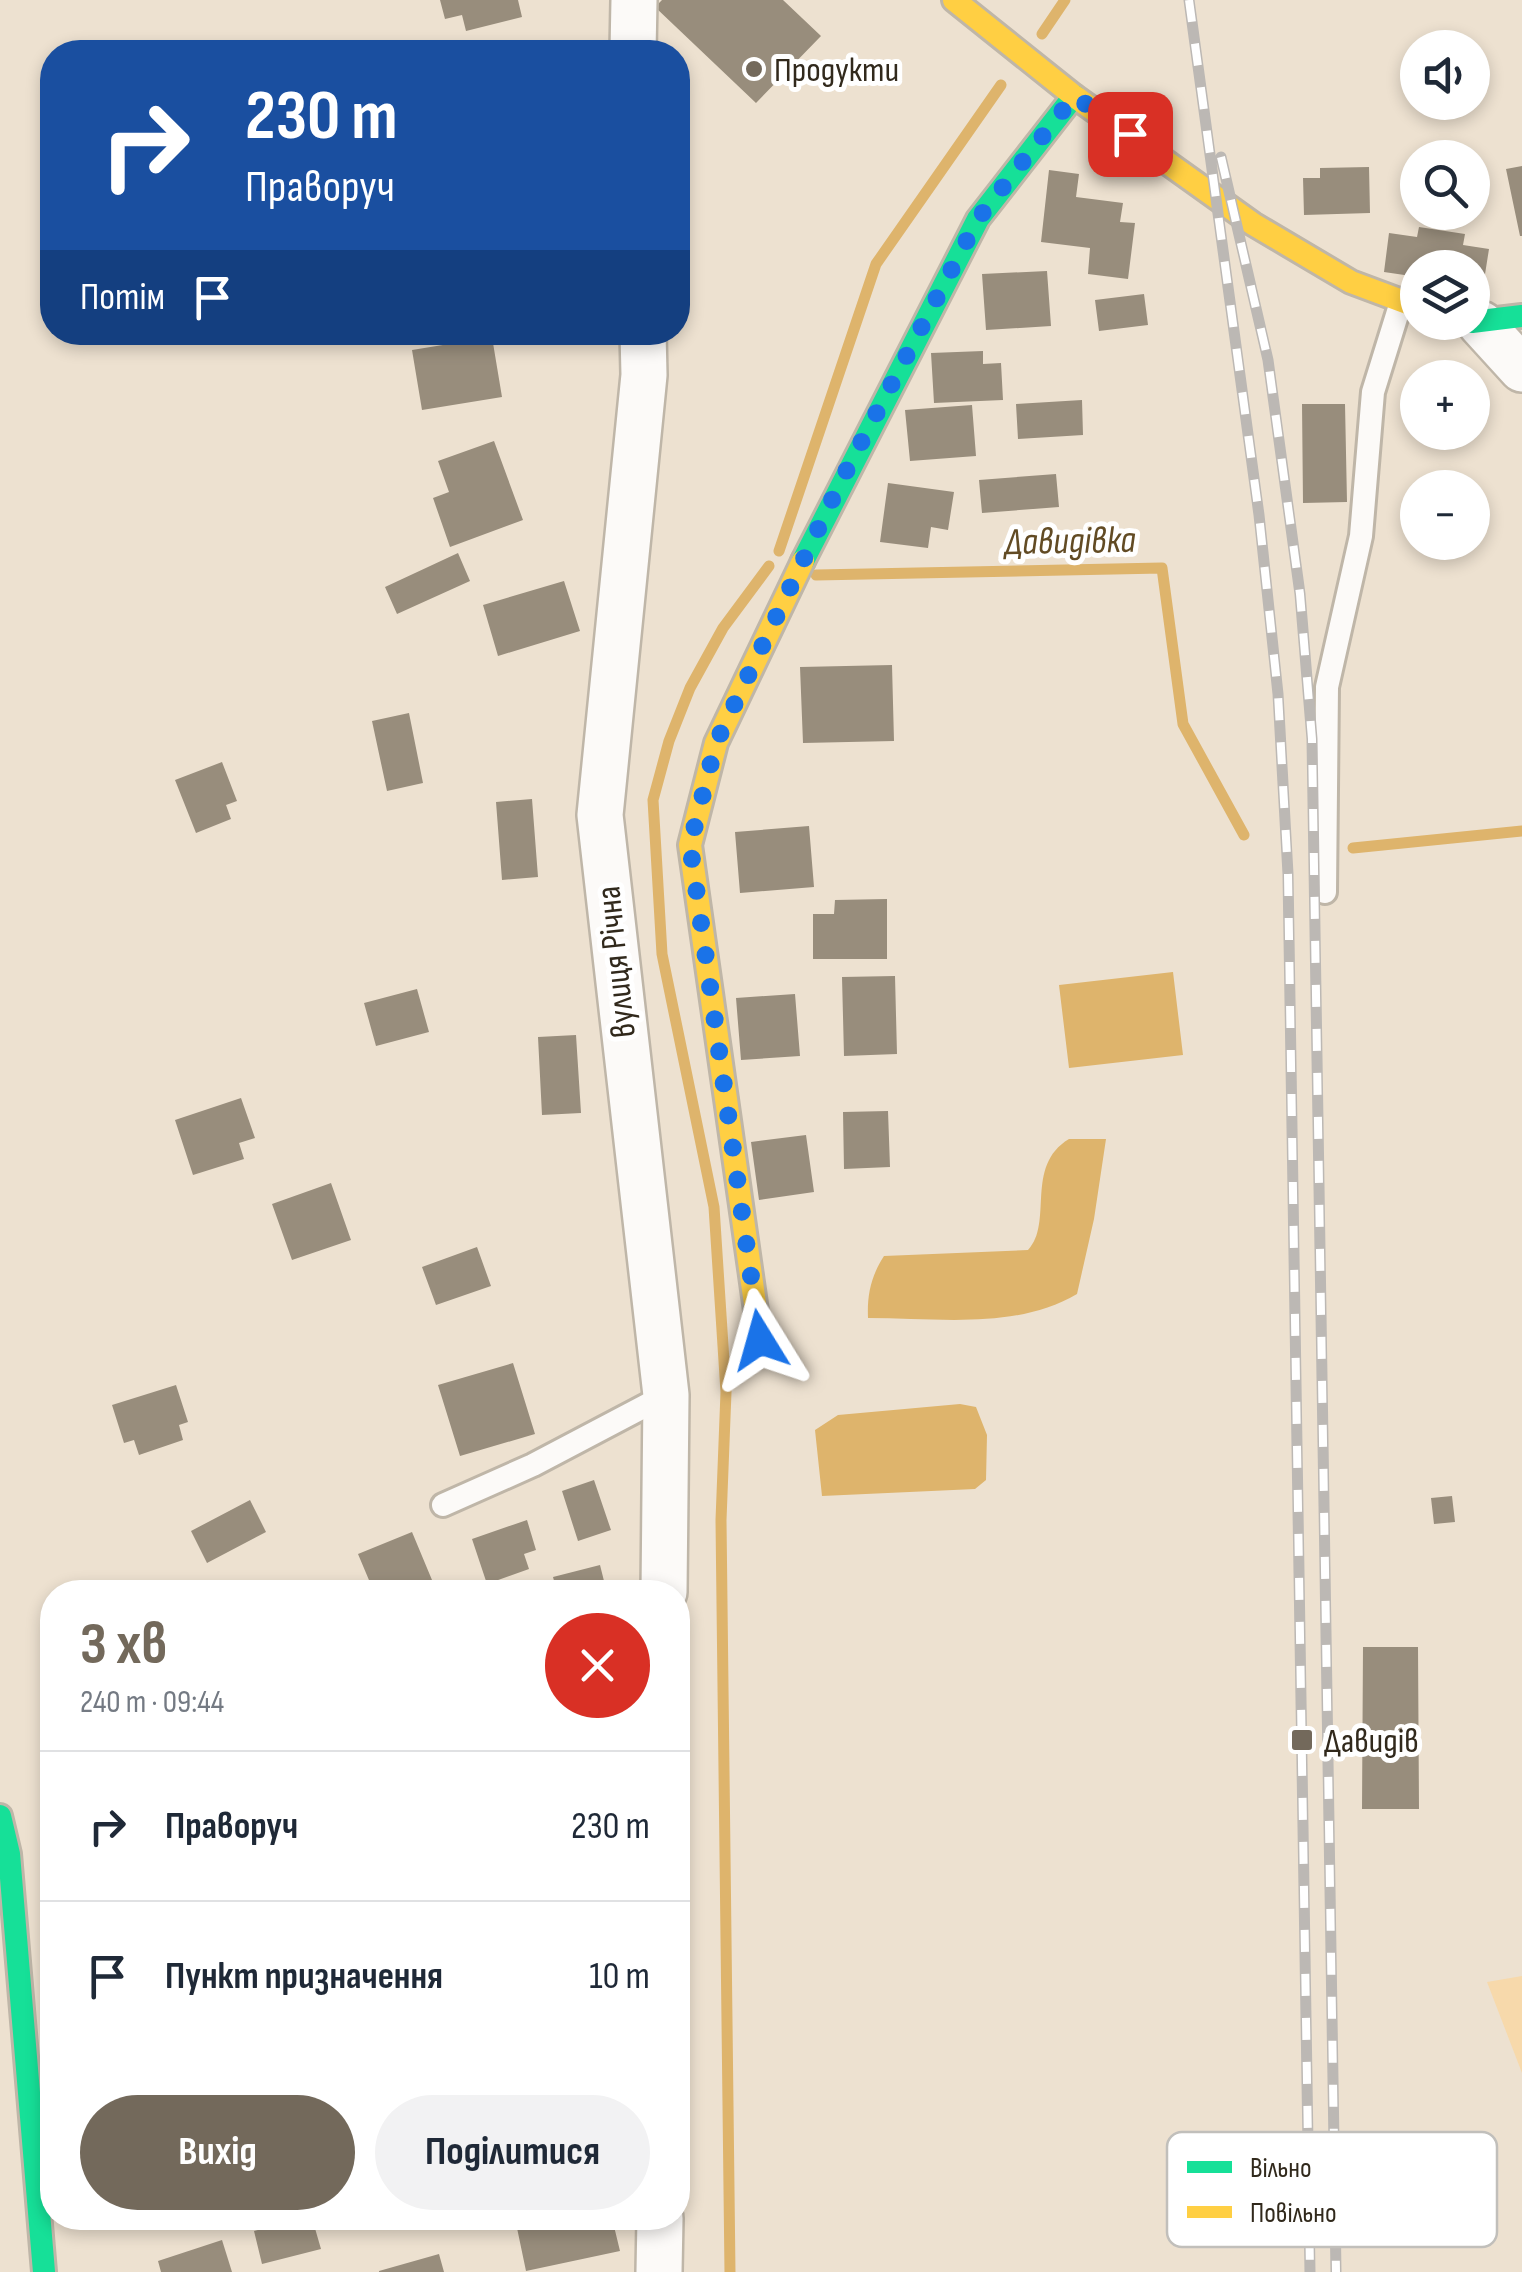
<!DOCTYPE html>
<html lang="uk">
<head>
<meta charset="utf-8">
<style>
	body { margin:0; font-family:"Sofia Sans Condensed",sans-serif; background:#f2f2f3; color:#1f2937; height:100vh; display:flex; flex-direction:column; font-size:38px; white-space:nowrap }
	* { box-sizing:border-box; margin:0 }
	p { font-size:32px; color:#747a83 }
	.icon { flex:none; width:55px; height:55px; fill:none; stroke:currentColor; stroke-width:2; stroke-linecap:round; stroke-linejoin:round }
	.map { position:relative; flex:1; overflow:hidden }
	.drawer { position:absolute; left:40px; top:1580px; width:650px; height:650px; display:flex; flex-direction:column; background:#fff; border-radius:40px; box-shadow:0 5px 15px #0003 }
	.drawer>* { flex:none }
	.banner { position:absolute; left:40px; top:40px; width:650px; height:305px; border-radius:40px; box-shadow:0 5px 15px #0003; background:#1a4fa0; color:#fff; overflow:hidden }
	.tools { position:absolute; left:1400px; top:30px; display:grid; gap:20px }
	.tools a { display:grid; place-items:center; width:90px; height:90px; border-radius:50%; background:#fff; box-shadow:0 5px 15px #0003; font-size:50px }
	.pin { position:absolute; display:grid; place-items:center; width:85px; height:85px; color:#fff; margin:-42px; border-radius:20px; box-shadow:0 5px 15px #0006 }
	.me { position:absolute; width:110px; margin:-55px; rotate:352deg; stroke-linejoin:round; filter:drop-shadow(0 0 8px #0008) }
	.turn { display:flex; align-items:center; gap:35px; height:210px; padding:0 40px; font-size:45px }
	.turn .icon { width:130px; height:130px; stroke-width:2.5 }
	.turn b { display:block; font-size:70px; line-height:85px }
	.then { display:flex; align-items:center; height:95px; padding:0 40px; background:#0003; gap:20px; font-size:38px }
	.round { display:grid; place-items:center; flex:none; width:105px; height:105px; border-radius:52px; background:#f2f2f3 }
	.summary { display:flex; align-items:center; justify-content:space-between; height:170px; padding:0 40px }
	h1 { font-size:60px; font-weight:700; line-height:75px; color:#73695b }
	.action { display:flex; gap:20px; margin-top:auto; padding:20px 40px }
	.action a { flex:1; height:115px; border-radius:60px; background:#73695b; color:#fff; font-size:40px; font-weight:700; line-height:115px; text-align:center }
	.action a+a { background:#f2f2f3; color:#1f2937 }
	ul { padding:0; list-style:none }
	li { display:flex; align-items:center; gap:30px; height:150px; padding:0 40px; border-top:2px solid #e0e1e3 }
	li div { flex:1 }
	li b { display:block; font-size:38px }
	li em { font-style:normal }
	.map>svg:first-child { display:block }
</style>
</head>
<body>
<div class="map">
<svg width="1522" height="2272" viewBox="0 0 1522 2272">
	<rect width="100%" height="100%" fill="#ede1d0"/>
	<!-- green -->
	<path fill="#f7d9ab" d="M1522,1976V2073L1487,1982Z"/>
	<!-- water -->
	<path fill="#deb46c" d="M1173,972L1183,1055L1069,1068L1059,985Z
		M1069,1139H1106L1094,1219L1077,1294C1016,1330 938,1318 868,1318C867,1295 871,1276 884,1256L1028,1250C1054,1223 1024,1166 1069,1139Z
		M960,1404L976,1407L987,1435L986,1480L975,1489L822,1496L815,1430L838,1415Z"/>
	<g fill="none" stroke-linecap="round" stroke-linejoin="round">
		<!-- stream -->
		<path stroke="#deb46c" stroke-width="11" d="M1042,34L1065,0
			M779,551L876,264L1001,85
			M816,575L1162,568L1183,724L1244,835
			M1353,848L1522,831
			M730,2272L721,1520L726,1392L714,1207L662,954L653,800L669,741L690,688L723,628L769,566"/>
	</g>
	<!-- building -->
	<path fill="#988d7c" d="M440,0H518L522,17L466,31L462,15L445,19Z
		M662,0H783L821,36L756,103L655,7Z
		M1522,166V236H1520L1506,169Z
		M1369,167L1370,213L1304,215L1303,178H1320V168Z
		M1049,170L1079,174L1076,197L1123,203L1120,222L1135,223L1128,279L1088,274L1090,248L1041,242Z
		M1419,227L1465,234L1463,245L1489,249L1483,287L1472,286V268H1418V277L1384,272L1389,233L1417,237Z
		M1047,271L1051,326L986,330L982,274Z
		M1144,294L1148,325L1099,331L1095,300Z
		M492,337L502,397L422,410L412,350Z
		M983,351V364L1001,363L1003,400L934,403L931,353Z
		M1082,400L1083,435L1018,439L1016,404Z
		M1302,404H1345L1347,502L1303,503Z
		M972,405L976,456L910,461L905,410Z
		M494,441L523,520L450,547L433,498L449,492L438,461Z
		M1056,474L1059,507L982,513L979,480Z
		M888,483L954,492L948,530L931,527L928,548L880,542Z
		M458,553L470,581L397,614L385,587Z
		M564,581L580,631L498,656L483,605Z
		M892,665L894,741L803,743L800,667Z
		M409,713L423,783L387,791L372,721Z
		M222,762L237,801L226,805L231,819L196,833L175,780Z
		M532,799L538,877L502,880L496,802Z
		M809,826L814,887L740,893L735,832Z
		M887,899V959H813V914H834L835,900Z
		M895,976L897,1054L844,1056L842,977Z
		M417,989L429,1032L376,1046L364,1003Z
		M795,994L800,1056L741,1060L736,998Z
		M576,1035L581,1113L542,1115L538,1037Z
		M241,1098L255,1138L239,1143L244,1159L193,1175L175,1120Z
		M888,1111L890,1167L844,1169L843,1112Z
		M806,1135L814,1192L759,1200L751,1142Z
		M331,1183L351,1240L292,1260L272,1204Z
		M477,1247L491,1286L436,1305L422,1267Z
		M513,1363L535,1434L460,1456L438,1385Z
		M176,1385L188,1422L179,1425L183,1440L139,1455L134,1440L124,1443L112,1405Z
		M594,1480L611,1530L578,1541L562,1491Z
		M1452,1496L1455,1522L1434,1524L1431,1498Z
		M250,1500L266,1532L207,1563L191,1531Z
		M527,1520L536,1550L524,1554L529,1569L487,1584L472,1539Z
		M412,1532L437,1592H374L358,1554Z
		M600,1565L606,1589L557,1592L553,1577Z
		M1363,1647H1418L1419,1809H1362Z
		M305,2218H312L321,2249L262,2264L254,2231Z
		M566,2218H612L620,2251L526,2271L517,2228Z
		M222,2240L232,2272H161L158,2261Z
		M439,2254L444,2272H379V2271Z"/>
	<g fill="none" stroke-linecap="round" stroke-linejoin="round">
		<!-- lane casing -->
		<g stroke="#bfb6a8" stroke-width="28">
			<path id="lane" d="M1325,892L1327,687L1361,536L1373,392L1401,302
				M443,1505L533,1465L666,1395"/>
		</g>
		<!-- street casing -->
		<g stroke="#bfb6a8" stroke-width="50">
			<path id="street" d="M633,52L634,0
				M1481,324L1522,369
				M643,332L644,375L600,815L666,1395L664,1592
				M659,2272L660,2218"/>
		</g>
		<!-- fast casing -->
		<g stroke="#bfb6a8" stroke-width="28">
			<path id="fast" d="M1472,322L1522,316
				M803,561L978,219L1074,96
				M0,1816L9,1854L44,2272"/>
		</g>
		<!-- slow casing -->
		<g stroke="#bfb6a8" stroke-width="28">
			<path id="slow" d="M954,0L1074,96L1253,224L1351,282L1418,307
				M760,1339L690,845L716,743L803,561"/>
		</g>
		<!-- lane -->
		<use href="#lane" stroke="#fcfaf8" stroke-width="22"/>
		<!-- street -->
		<use href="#street" stroke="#fcfaf8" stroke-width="45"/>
		<!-- fast -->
		<use href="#fast" stroke="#16e098" stroke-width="22"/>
		<!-- slow -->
		<use href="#slow" stroke="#ffcf43" stroke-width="22"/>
		<!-- rail casing -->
		<g stroke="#bcb8b4" stroke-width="11">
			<path id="rail" d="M1189,0L1259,515L1278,694L1288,874L1310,2272
				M1221,157L1268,360L1300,594L1312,739L1336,2272"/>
		</g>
		<!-- rail -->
		<use href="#rail" stroke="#fff" stroke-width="8" stroke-dasharray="22" stroke-linecap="butt"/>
	</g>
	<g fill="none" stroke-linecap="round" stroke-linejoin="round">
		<!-- route -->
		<path stroke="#1a73e8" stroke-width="18" stroke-dasharray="0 32.4" d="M760,1340L690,845L716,743L841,481L978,219L1074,96L1130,134"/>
	</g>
	<!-- markers -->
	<g fill="#73695b" stroke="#fff" stroke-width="4">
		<circle cx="754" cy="69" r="10"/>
		<rect x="1290" y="1728" width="24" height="24" rx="5"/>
	</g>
	<g text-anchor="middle" stroke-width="10" stroke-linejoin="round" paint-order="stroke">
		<!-- poi labels -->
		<g font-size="35" fill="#31291c" stroke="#fff" text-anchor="start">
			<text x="774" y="81">Продукти</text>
			<text x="1324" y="1752">Давидів</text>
		</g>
		<!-- street labels -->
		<g font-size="35" fill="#31291c" stroke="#fff">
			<text transform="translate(615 962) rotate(-96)" y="12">вулиця Річна</text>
		</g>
		<!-- water labels -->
		<g font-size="38" font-style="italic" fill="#624b24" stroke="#fff">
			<text transform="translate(1070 540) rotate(-1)" y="13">Давидівка</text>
		</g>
	</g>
	<!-- legend -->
	<rect x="1167" y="2132" width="330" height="115" rx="15" fill="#fff" stroke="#c1bfbb" stroke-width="2.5"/>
	<rect x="1187" y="2161" width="45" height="12" fill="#16e098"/>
	<rect x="1187" y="2206" width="45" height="12" fill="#ffcf43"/>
	<g font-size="28" fill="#31291c">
		<text x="1250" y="2177">Вільно</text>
		<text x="1250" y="2222">Повільно</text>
	</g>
</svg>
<div class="tools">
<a><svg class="icon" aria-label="sound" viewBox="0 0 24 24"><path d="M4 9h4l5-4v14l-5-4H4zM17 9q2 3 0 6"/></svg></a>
<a><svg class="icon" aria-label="search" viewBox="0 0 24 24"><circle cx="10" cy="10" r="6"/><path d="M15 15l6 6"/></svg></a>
<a><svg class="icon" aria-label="layers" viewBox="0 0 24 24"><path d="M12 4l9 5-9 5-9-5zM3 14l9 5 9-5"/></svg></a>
<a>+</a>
<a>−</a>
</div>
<div class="pin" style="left:1130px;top:134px;background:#d93025"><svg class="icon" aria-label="arrive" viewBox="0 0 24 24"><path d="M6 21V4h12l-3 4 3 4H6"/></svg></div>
<svg class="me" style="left:760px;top:1340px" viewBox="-20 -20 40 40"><path d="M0-17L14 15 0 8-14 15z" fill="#1a73e8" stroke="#fff" stroke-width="4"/></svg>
<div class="banner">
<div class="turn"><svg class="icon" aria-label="right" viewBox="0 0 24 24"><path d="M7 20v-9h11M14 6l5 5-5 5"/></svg><div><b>230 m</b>Праворуч</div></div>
<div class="then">Потім<svg class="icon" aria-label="arrive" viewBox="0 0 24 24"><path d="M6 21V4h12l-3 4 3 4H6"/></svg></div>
</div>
<section class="drawer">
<div class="summary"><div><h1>3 хв</h1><p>240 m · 09:44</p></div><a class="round" style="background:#d93025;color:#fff"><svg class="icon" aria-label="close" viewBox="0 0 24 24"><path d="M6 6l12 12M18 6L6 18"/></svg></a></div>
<ul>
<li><svg class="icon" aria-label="right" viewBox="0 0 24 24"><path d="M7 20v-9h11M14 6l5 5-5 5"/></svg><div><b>Праворуч</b></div><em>230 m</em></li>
<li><svg class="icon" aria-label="arrive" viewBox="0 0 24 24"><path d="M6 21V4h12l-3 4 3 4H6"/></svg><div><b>Пункт призначення</b></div><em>10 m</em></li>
</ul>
<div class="action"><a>Вихід</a><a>Поділитися</a></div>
</section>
</div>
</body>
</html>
